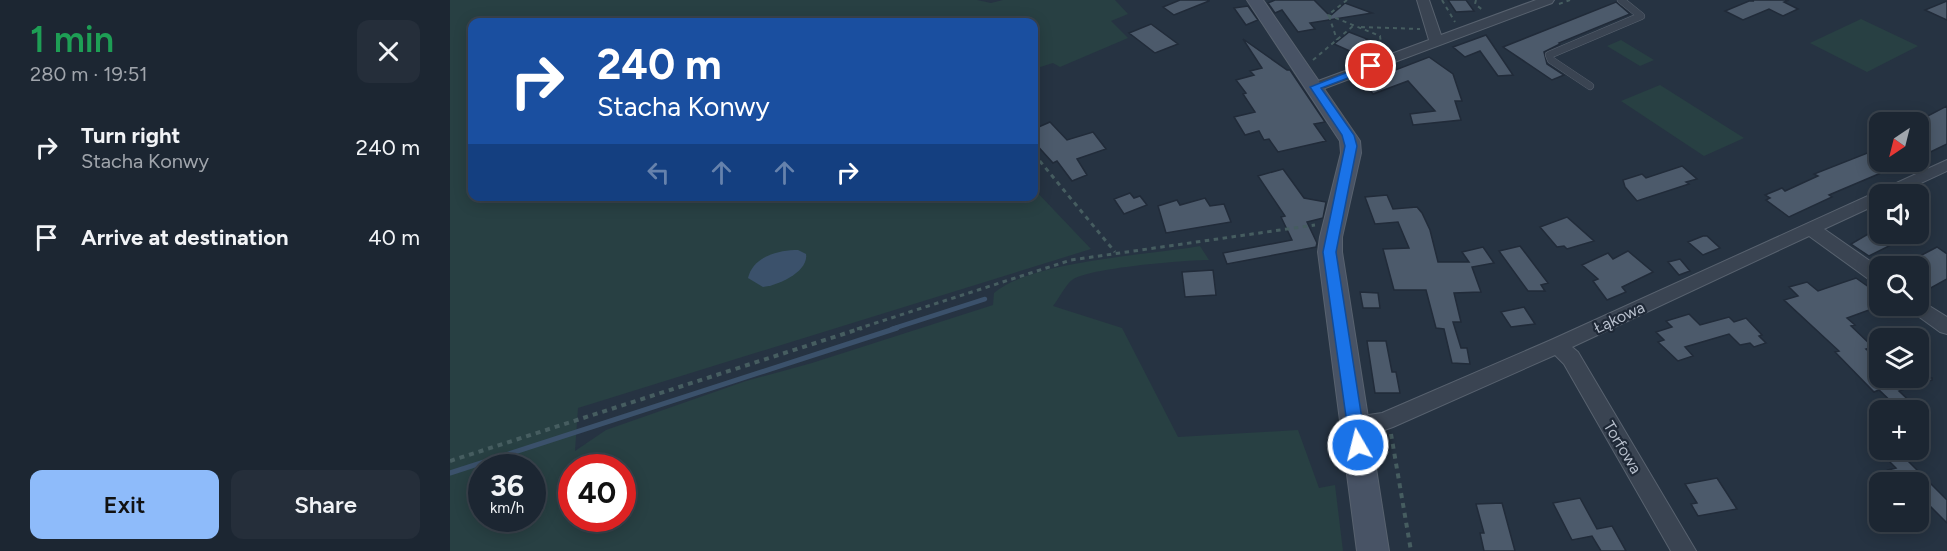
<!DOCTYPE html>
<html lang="en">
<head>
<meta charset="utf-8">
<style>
	body { margin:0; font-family:Figtree,sans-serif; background:#252e3a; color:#f1f3f6; height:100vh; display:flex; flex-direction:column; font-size:22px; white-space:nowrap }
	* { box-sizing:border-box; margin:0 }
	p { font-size:20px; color:#a0a5ac }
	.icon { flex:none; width:33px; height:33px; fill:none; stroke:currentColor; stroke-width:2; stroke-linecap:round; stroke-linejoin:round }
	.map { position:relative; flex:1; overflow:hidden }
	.drawer { display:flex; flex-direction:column; background:#1c2632; width:450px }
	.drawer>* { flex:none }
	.hud { position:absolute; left:18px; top:18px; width:570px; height:183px; border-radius:12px; box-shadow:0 3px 15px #0003,0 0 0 2px #3a434d; background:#1a4fa0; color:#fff; overflow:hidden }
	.needle { width:39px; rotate:215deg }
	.fabs { position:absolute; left:1419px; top:112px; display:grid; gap:12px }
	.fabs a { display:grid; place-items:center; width:60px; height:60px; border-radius:12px; background:#1c2632; box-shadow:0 3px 15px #0003,0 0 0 2px #3a434d; font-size:30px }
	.speed { position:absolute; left:18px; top:454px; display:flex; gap:12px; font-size:30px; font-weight:700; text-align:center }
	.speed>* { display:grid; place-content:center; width:78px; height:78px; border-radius:50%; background:#1c2632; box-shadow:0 3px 15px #0003,0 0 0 2px #3a434d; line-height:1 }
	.speed small { font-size:15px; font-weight:400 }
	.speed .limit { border:9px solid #d22; background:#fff; color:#111 }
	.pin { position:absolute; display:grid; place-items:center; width:51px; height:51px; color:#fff; margin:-26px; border:3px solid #fff; border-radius:50%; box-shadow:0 2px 6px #0007 }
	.me { position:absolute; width:66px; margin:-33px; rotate:352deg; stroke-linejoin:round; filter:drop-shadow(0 0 4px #0008) }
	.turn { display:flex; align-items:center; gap:21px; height:126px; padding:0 30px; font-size:27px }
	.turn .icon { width:78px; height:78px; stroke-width:2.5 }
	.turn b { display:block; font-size:42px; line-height:51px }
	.lanes { display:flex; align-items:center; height:57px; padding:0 30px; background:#0003; justify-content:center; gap:30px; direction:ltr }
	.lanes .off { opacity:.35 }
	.round { display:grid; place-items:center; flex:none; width:63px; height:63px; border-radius:12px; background:#252e3a }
	.overview { display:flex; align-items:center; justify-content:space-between; height:102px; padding:0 30px }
	h1 { font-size:36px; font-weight:600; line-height:45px; color:#1e9e55 }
	.primary-button { display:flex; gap:12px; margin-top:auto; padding:12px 30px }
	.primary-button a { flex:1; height:69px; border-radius:12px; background:#8ebbfa; color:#111; font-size:24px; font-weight:600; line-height:69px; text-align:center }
	.primary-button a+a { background:#252e3a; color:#f1f3f6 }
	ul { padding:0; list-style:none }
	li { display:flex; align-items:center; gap:18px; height:90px; padding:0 30px }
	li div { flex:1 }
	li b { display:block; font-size:22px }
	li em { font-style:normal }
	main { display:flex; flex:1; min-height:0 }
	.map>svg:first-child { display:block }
</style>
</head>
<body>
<main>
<section class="drawer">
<div class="overview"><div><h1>1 min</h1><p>280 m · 19:51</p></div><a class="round"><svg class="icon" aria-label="close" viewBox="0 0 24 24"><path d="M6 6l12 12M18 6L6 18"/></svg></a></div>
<ul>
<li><svg class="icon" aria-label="right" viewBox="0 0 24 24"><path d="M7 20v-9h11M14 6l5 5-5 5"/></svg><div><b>Turn right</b><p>Stacha Konwy</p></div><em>240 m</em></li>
<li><svg class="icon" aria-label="arrive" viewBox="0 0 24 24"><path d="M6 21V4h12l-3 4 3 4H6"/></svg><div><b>Arrive at destination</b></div><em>40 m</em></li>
</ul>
<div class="primary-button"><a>Exit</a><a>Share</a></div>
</section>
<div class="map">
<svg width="1497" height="551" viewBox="0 0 1497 551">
	<rect width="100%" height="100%" fill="#263342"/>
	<!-- green -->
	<path fill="#284043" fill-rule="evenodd" d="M0,0H527L541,3L553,0H665L678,14L661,21L678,38L610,67L603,63L584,69V22H22V196H584V189L641,249L128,408L125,451L156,430L296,381L362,363L543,305L544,293C580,261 700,255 750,246L759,260C736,260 637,268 622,280C616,284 608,300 603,306L672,328L728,437L848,430L869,488L885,485L893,551H0ZM32,468H82V519H32ZM122,468H172V519H122Z
		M1411,19L1468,46L1417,72L1360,43Z
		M1171,40L1204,60L1190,66L1157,46Z
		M1210,85L1294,138L1254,156L1171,101Z"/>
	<!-- water -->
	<path fill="#3b516b" d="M348,250L356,254C359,272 327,286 313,287L298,278C303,256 329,250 348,250Z"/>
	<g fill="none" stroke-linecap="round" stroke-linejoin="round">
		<!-- stream-far1 -->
		<path stroke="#3b516b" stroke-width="4.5" d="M442,329L535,299"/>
		<!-- stream -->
		<path stroke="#3b516b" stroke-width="5" d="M0,473L447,328"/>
	</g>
	<!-- building -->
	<path fill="#4c5a6b" stroke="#212b39" stroke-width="1.5" d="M730,0H759V1L724,15L713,7Z
		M825,0H864L880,16L895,3L922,13L860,23L865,29L848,32L832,10L825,13L818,3Z
		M998,0H1016L1024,11L1006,12Z
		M1302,0H1339L1334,2L1348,9L1333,16L1319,9L1293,20L1275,11L1299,1H1304Z
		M1497,1V20L1475,10Z
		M1166,2L1180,14L1109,43L1110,44L1094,52L1097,64L1114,75L1102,80L1053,47Z
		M798,6L808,20L796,25L784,8Z
		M701,24L728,44L705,53L679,33Z
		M899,32L917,39L916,40L925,43L911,56L884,44Z
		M1036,35L1063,75L1048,76L1030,51L1015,57L1003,47Z
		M793,39L837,70H840L875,122L864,124L876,141L828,152L819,139L814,140L809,131L795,135L784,117L805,112L793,94L796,93L786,80L804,75L800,71L812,68Z
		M979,57L1003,74L1012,101H1005L1011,120L963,125L960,114L985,111L958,81L923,94L915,84L928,78L927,77Z
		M1497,106V144L1468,158V121Z
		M600,122L617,140L643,132L656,149L627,159L637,175L622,181L607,161L603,163L584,142V129Z
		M1430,148V162H1457L1379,195L1382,197L1339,217L1316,200L1320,198L1315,195L1332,188L1335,191L1368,176L1364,174Z
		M1232,166L1247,179L1236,182L1239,184L1187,201L1175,187L1173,180L1192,174L1196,178Z
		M833,169L854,198L876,202L873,218L857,222L867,243L866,247L777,264L773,253L842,240L831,217L835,216L808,176Z
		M680,193L684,198L690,196L697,205L674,214L664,199Z
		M937,195L943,209L967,207L972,213L980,230L988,262H1019L1012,252L1033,247L1044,263L1022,267L1031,292L1004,293L1011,322H1003L1011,348H1017L1020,364L1002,363L994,329L986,328L976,290H944L933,249L959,248L948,222L925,224L915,197Z
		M755,198L760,206L774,204L781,222L716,233L708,206L727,200L730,205Z
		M1117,217L1144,241L1117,249L1114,246L1107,247L1090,227Z
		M1430,227V238L1441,245L1419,256L1401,244Z
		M1253,236H1257L1270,248L1253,255L1238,242Z
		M1070,246L1098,283L1091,285L1095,291H1078L1049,251Z
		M1487,247L1497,254V279L1468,295V257Z
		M1178,251L1203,272L1172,287L1176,292L1157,300L1143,281L1148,279L1132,265L1158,253L1163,259Z
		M1230,259L1240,271L1229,275L1218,262Z
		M763,270L766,295L735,297L732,272Z
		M1406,278L1430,295V306L1397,318L1405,325L1401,326L1423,347L1416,349L1430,361V378H1482V380L1449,391L1470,411H1451L1429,390L1424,392L1385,352L1389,351L1334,300L1348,296L1339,287L1357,282L1368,291Z
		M910,292L928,293L930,308H913Z
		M1074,307L1085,324L1061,327L1051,312Z
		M1239,314L1250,325L1279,317L1284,322L1296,318L1312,335L1309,336L1316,343L1304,347L1300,343L1290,345L1279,334L1235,347L1243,356L1228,361L1208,342L1214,340L1206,332L1222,327L1216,321Z
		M917,341H936L942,372H946L950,393H925Z
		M1428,450H1447L1497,500V523L1468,494V483H1451L1438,470L1446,468Z
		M1267,478L1287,509L1248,516L1241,504L1247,503L1235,484Z
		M1130,498L1147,529L1162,526L1176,551H1151L1142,536L1122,540L1103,503Z
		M1052,503L1065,551H1034L1030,533H1034L1026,504Z"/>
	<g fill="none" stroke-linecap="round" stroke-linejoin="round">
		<!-- lane casing -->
		<g stroke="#58626f" stroke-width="8">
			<path id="lane" d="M1140,86L1101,60L1099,55L1191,16L1171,0"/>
		</g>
		<!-- street casing -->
		<g stroke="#58626f" stroke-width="2">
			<path id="street" d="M967,0H979L991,35L1086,0H1104L1102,3L870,90H860L858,87L860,84L979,40Z
				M1497,160V171L1445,195H1430V203L1374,229L1430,268V285L1424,283L1359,236L1122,347L1128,352L1246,551H1221L1114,364L1105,355L943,427L929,432L905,433L898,430L895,424L898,418L932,413L1101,340Z
				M1468,299L1497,317V334L1490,332L1461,311L1459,306H1468Z"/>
		</g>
		<!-- secondary casing -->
		<g stroke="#58626f" stroke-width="2">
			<path id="secondary" d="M797,0H813L910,141L911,153L892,237V252L939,551H907L868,252L870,237L891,153L890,141Z"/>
		</g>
		<!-- path-far2 -->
		<path stroke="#465d60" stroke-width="2" stroke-dasharray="4 4" stroke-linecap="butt" d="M897,0L878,15L930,36L932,52
			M992,0L1005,22
			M1026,0L1025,4L1034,11
			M1109,4L1120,0
			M879,16L887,40
			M911,27L970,29
			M863,60L903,26"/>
		<!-- path-far1 -->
		<path stroke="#465d60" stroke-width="3" stroke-dasharray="4.5 4.5" stroke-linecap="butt" d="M584,154L665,252
			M407,329L621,260L865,225"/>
		<!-- path -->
		<path stroke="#465d60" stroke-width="4" stroke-dasharray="5 5" stroke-linecap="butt" d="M941,434L961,551
			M0,461L412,328"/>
		<!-- lane -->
		<use href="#lane" stroke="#3a4452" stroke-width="7"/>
		<!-- street -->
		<use href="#street" fill="#3a4452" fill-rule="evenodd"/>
		<!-- secondary -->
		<use href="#secondary" fill="#485365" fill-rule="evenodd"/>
	</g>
	<!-- route -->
	<path fill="#1a73e8" stroke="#114b97" stroke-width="1.5" d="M921,63L926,66L925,68L871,88L904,135L907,146L886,252L916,445L914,450L908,452L902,450L900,445L873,252L895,146L892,135L860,87Z"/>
	<g text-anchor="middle" stroke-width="4.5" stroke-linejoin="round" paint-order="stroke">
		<!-- street labels -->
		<g font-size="16" fill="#b7bfcc" stroke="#1f2937">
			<text transform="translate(1169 317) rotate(-25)" y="6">Łąkowa</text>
			<text transform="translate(1173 447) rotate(59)" y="6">Torfowa</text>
		</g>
	</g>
</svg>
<div class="fabs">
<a><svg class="needle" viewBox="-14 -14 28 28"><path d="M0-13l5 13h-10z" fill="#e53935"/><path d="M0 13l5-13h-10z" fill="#a0a5ac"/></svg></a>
<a><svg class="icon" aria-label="sound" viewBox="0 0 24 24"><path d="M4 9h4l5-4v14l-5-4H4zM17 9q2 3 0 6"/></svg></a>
<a><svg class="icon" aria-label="search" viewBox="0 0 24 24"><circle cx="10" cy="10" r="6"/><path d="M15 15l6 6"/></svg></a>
<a><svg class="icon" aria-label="layers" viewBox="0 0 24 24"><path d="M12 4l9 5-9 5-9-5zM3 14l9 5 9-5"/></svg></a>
<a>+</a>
<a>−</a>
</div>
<div class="speed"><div>36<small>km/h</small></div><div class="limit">40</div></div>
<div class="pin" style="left:921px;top:66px;background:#d93025"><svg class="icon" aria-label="arrive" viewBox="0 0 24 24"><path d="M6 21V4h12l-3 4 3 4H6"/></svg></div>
<svg class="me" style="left:908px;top:445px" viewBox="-20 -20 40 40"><circle r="17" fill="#1a73e8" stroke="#fff" stroke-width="3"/><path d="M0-11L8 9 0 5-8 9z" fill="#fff"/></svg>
<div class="hud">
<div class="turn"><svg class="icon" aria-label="right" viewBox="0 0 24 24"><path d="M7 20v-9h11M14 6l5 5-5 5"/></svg><div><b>240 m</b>Stacha Konwy</div></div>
<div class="lanes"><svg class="icon off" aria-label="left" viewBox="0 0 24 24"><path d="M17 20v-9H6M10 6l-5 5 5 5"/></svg><svg class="icon off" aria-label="ahead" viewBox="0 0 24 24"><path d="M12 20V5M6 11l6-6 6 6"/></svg><svg class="icon off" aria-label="ahead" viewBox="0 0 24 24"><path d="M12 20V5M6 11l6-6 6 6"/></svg><svg class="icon" aria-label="right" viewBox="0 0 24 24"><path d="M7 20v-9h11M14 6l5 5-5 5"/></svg></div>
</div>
</div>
</main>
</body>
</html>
